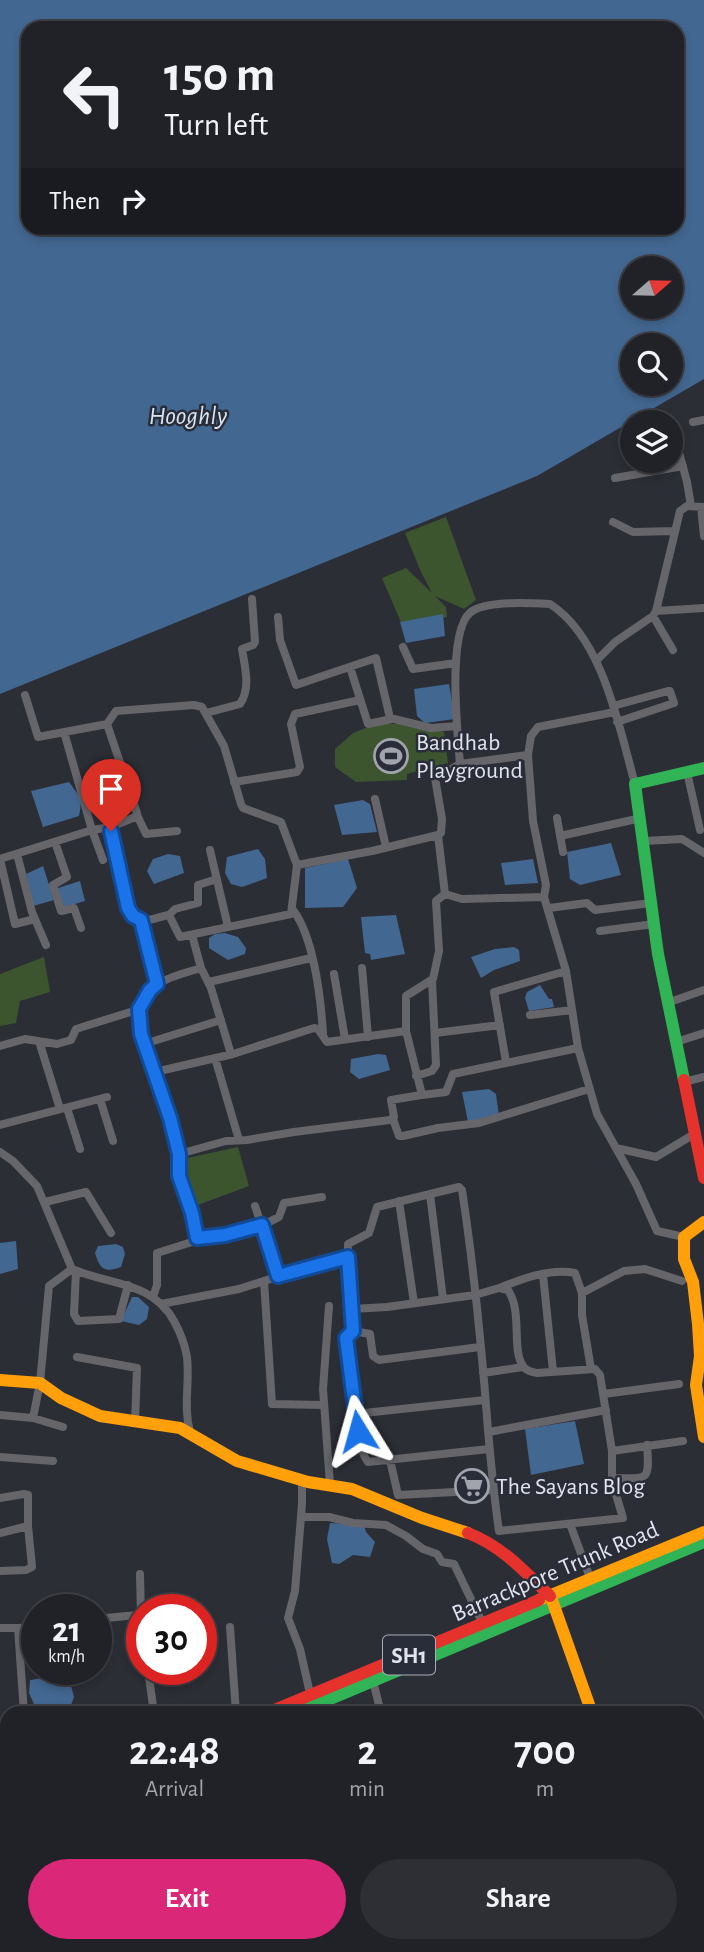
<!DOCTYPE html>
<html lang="en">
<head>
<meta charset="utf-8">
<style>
	body { margin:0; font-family:"Alegreya Sans",sans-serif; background:#2d2f34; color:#f1f3f6; height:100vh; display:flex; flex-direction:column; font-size:26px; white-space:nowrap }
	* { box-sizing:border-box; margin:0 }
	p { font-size:23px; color:#a2a4a8 }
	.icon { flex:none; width:38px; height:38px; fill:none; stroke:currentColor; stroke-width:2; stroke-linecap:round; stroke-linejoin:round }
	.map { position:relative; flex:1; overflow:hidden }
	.side { position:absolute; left:0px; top:1706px; width:705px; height:247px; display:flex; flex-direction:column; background:#212228; border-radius:21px 21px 0 0; box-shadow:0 4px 10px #0003,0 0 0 2px #3e3f45 }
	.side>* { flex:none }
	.hud { position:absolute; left:21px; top:21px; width:663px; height:214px; border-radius:21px; box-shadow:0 4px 10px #0003,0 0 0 2px #3e3f45; background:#212228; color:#f1f3f6; overflow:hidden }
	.needle { width:46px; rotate:70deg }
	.tools { position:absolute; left:620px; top:256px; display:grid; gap:14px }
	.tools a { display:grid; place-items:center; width:63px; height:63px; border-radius:50%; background:#212228; box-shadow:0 4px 10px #0003,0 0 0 2px #3e3f45; font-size:35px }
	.speed { position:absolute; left:21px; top:1594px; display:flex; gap:14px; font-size:35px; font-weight:700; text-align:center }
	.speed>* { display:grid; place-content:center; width:91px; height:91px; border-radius:50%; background:#212228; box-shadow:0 4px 10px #0003,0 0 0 2px #3e3f45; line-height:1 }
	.speed small { font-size:18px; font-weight:400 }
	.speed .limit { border:10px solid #d22; background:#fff; color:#111 }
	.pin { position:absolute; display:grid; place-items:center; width:60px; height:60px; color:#fff; margin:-72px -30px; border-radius:50% 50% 50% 0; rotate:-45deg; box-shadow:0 0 7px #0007 }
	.pin .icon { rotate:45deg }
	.me { position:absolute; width:77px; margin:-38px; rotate:352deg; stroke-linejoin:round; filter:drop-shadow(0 0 5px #0008) }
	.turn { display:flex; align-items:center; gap:24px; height:147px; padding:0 28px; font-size:32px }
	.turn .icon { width:91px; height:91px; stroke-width:2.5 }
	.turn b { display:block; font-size:49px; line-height:60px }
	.then { display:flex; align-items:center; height:66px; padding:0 28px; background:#0003; gap:14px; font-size:26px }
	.eta { display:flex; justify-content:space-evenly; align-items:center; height:119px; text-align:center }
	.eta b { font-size:42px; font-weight:600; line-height:49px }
	.cta { display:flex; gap:14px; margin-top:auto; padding:14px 28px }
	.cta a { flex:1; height:80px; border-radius:42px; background:#db2777; color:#fff; font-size:28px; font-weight:600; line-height:80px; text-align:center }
	.cta a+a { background:#2d2f34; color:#f1f3f6 }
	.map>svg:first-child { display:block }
</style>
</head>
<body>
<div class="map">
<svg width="704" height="1952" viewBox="0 0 704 1952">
	<rect width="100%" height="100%" fill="#2c2e36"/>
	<!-- green -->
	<path fill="#3c552e" d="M446,517L476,600L464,609L435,596L446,607L447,617L403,627L382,578L406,568L432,593L421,572L405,533Z
		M376,724H408L444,732L448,763L407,774V780L356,782L335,767V749L353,733Z
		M44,957L50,992L20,1001L16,1023L0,1026V974Z
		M238,1147L249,1186L195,1206L185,1184L183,1159Z"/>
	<!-- water -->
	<path fill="#426790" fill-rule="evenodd" d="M0,0H704V379L537,476L0,694ZM28,28H677V228H28ZM632,268H670V306H632ZM632,345H670V383H632Z
		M443,614L445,636L406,643L400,622Z
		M449,684L455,719L425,723L417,716L414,689Z
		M69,782C79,796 83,797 79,816L43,827L31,791Z
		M363,800L370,804L377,832L342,835L334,805Z
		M611,843L621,875L580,885L570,879L567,852Z
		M258,849L265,859L267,878L242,887L231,884L225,873L227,857Z
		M168,854L180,856L184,873L154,884L147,871L153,859Z
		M348,859L357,888L343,907L305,908V868Z
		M533,859L538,883L505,885L501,863Z
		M43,866L54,900L33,906L26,874Z
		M80,881L85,901L61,908L55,889Z
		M396,915L405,954L371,960L370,954L365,953L361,917Z
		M225,933L238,937L246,948L245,954L228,960L209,948V938L215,934Z
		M514,947L519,950L520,961L494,970L481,978L471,957L495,949Z
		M540,985L549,999H552L554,1007L529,1011L525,998L527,992Z
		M378,1054L386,1055L390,1070L359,1079L350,1072L351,1059Z
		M489,1089L496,1094L499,1116L468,1122L462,1092Z
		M16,1241L18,1269L0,1274V1243Z
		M116,1244L123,1247L125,1254L121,1267C104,1273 100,1269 95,1253L98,1246Z
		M132,1297H138L149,1307L147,1319L139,1325L121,1321Z
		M575,1421L584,1464L531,1475L525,1429Z
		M330,1523L364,1525L366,1532L375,1542L370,1557L353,1555L339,1564L332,1563L327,1539Z
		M37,1626V1648H26L25,1628Z
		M43,1678L64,1679L70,1682L74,1697L68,1713H38L29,1693L30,1680Z"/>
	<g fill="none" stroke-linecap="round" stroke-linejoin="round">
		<!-- street -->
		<path stroke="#66656a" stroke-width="8" d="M693,422L704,420
			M671,423L687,482L691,506
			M615,478L683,466
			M701,507L704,536
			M613,522L633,532L675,531
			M656,611L704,608
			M653,616L673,650
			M278,617L280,640L296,685L376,658L390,718L431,728L457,726
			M403,647L413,669L456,663
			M596,661L615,642L653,616L656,611L680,511L687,506L704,507
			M350,667L368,724L392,719
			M25,695L38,737L107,724
			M613,706L668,691H670L674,703L617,722
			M206,713L240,704C251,688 245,668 242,649L253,645L255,642L252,599
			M64,732L92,830L103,860
			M528,755L531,736L538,727L615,712
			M460,764L528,755L533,821L546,885L544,897L566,971L578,1048L597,1114L636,1184L657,1231L684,1237
			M687,772L700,830
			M234,782L297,772L300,767L291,724L295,714L360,700
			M375,799L386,847
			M137,815L146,834L177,831
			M557,818L563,852
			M438,835L445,894L462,899L544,897
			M560,836L641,818
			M644,841L682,839L704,853
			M55,842L67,877L53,885L61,911L74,908L81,928
			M210,850L228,927
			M17,854L32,912L46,945
			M0,859L92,830L111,827
			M0,859L15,924L35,919
			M297,865L291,914L180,937L169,915C160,916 145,924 136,919C124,912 113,843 111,827L135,817L137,813L107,724L116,711L194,705L202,707L224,746L241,804L243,808L281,822L297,865L372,851L438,835L441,833L442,819L435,778L460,764C458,736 445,623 474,610C491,601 530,603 550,604C603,638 619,727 635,784
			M549,908L587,903L595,910L651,903
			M293,910C314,937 321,1000 323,1034
			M169,915L175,909L198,903V885L217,879
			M141,920L157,984
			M600,931L654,924
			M201,968L211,988L231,1054
			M362,968L368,1037
			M334,974L345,1039
			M209,982L311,958
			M667,1003L704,990
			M530,1015L572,1010
			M406,1031L422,1095L446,1092L453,1074L578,1048
			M435,1033L500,1025
			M39,1041L60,1109
			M676,1042L704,1033
			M144,1044L221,1020
			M0,1046L25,1039L57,1044L71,1040L76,1029L140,1009
			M215,1058L239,1140
			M506,1062L494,992L566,971
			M155,1072L233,1054L314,1028L318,1029L327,1042L406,1031V996L433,979L439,951L436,901L445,894
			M416,1076L432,1071L436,1065L432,980
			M684,1082L704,1077
			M100,1099L113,1141
			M67,1108L80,1149
			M393,1119L399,1136H403L438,1128L479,1123L589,1089
			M0,1125L107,1097
			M616,1148L656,1157L696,1133
			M0,1152L13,1161L37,1186L72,1269C109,1285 152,1281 174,1321C180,1332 185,1345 187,1357C190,1383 183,1407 190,1432
			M179,1154L226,1141L247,1140L294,1132L390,1120L394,1117L391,1100L421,1095
			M430,1194L443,1299
			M399,1201L414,1303
			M45,1202L86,1192L111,1233
			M255,1206L278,1276
			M197,1238C225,1236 254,1231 279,1217L284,1203L322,1197
			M348,1257L352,1309L387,1307L475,1295L499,1288L508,1290C523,1312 511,1349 523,1366C526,1371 532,1372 537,1373L595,1369L600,1375L612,1451
			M76,1271L74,1314L78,1321L119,1319L128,1285
			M543,1275L553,1371
			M264,1281L272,1404L324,1405
			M499,1288C522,1279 550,1268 575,1273L582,1293V1315L591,1369
			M582,1293L624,1271L645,1269L682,1281
			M153,1297L157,1285V1253L192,1242L197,1236C193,1216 182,1193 179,1174C178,1167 180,1160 179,1153C175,1125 164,1095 154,1069C147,1052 133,1026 141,1007C151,979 176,976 201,968L192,935
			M161,1304L239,1289L317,1264L348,1257V1244L369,1233L377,1207L459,1187L462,1190C474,1269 482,1350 488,1430C491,1464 494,1497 499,1531L623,1518L612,1481V1451L683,1441
			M329,1306L323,1389L330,1484
			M352,1309L353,1331L370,1334L373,1356L379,1360L480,1347
			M353,1331L346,1338C349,1366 352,1442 368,1462L489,1449
			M77,1357L137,1368L135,1423
			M483,1373L523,1367
			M604,1394L679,1384
			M355,1414L485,1400
			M0,1415L33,1418L63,1427
			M33,1418L40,1383L49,1286L72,1269
			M489,1432L606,1410
			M0,1457L53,1461
			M390,1460L398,1495L493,1490
			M612,1478C648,1478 650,1483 647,1445
			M302,1481V1504L295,1591L288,1618L300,1649L311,1698
			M0,1498L24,1494L28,1495V1526L0,1533
			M302,1517H329L353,1523L386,1525L406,1536L423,1549L437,1554L442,1562L454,1564L483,1624
			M570,1524L592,1583
			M0,1571L26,1570L32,1567L28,1526
			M140,1574L141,1616
			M96,1619L137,1615L142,1617
			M230,1627L236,1713
			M0,1628H18
			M148,1670L154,1713
			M373,1681L381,1713
			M24,1713L18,1628L37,1627
			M0,1767L7,1764
			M698,1854L704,1852
			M0,1934L7,1933
			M28,1946L29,1952
			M73,1946V1952
			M338,1946L340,1952
			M391,1946L392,1952
			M499,1946L502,1952
			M570,1946L571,1952
			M231,1952L233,1946"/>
		<!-- fast -->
		<path stroke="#30b455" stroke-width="12" d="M684,1080L658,954L635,784L704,768
			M297,1713L704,1542
			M662,1946L664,1952"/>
		<!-- slow -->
		<path stroke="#ff9f0a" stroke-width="12" d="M704,1222L684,1237V1259L693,1282L698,1324L700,1356L696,1385L704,1437
			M0,1380L40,1383L61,1398L100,1416L180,1428L237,1461L308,1482L352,1489L422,1518L468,1533
			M539,1600L704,1532
			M552,1600L592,1713
			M0,1826L7,1823
			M0,1840L7,1837"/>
		<!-- jam -->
		<path stroke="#e5322d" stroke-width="12" d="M684,1080L704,1178
			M468,1533C503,1547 523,1570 550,1596
			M267,1713L539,1600"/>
	</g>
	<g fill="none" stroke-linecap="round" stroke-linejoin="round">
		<!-- route casing -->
		<g stroke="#114b97" stroke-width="18">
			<path id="route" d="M111,831L128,908L133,916L141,920L157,984L150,990L139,1009L141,1034L170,1118L179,1154V1176L192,1213L197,1238L225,1235L262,1225L278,1276L348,1257L353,1331L346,1338L358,1431"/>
		</g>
		<!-- route -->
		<use href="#route" stroke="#1a73e8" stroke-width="12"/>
	</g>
	<!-- icons -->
	<defs>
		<g id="stadium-ring" transform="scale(1.75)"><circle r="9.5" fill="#292c39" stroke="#a2a4ad" stroke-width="1.5"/><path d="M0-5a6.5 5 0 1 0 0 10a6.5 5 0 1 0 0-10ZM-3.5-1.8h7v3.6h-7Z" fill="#a2a4ad"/></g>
		<g id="supermarket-ring" transform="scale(1.75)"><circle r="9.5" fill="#292c39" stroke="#a2a4ad" stroke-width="1.5"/><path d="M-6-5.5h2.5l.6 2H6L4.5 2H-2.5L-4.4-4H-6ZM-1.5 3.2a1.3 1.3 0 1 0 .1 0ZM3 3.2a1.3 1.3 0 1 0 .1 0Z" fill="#a2a4ad"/></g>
	</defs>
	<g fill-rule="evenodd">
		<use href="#stadium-ring" x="391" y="756"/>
		<use href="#supermarket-ring" x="472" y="1486"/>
	</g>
	<g text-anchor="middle" stroke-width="5" stroke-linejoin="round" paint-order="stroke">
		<!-- shield labels -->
		<rect fill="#292c39" stroke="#aaadb7" stroke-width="2" x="383" y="1635.5" width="52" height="39" rx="5"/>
		<g font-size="23" font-weight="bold" fill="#e2e4ed">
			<text x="409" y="1663">SH1</text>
		</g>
		<!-- poi labels -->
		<g font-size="24" fill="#e2e4ed" stroke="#292c39" text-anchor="start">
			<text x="416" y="750">Bandhab<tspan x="416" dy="28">Playground</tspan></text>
			<text x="496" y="1494">The Sayans Blog</text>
		</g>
		<!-- street labels -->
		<g font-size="24" fill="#e2e4ed" stroke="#292c39">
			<text transform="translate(555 1571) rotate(-23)" y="8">Barrackpore Trunk Road</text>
		</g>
		<!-- water labels -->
		<g font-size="26" font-style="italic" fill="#d8e4f1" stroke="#292c39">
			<text x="188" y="424">Hooghly</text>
		</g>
	</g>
</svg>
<div class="tools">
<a><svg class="needle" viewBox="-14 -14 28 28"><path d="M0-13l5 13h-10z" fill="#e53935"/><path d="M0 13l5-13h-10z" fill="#a2a4a8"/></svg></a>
<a><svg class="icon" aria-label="search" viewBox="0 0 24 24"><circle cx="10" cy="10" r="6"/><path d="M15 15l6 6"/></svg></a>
<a><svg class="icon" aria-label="layers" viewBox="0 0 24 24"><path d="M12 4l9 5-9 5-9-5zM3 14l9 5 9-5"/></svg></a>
</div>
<div class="speed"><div>21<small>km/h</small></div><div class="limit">30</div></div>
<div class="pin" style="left:111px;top:831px;background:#d93025"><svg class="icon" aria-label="arrive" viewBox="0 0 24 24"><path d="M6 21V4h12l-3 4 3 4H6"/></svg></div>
<svg class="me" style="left:358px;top:1431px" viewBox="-20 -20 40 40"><path d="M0-17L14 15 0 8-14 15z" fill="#1a73e8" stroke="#fff" stroke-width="4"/></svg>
<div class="hud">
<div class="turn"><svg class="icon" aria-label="left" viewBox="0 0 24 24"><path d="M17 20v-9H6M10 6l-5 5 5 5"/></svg><div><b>150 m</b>Turn left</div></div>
<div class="then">Then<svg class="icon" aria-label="right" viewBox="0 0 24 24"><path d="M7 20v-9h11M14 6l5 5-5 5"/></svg></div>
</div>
<section class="side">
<div class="eta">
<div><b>22:48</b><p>Arrival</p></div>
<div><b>2</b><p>min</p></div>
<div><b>700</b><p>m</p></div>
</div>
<div class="cta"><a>Exit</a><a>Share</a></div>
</section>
</div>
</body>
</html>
